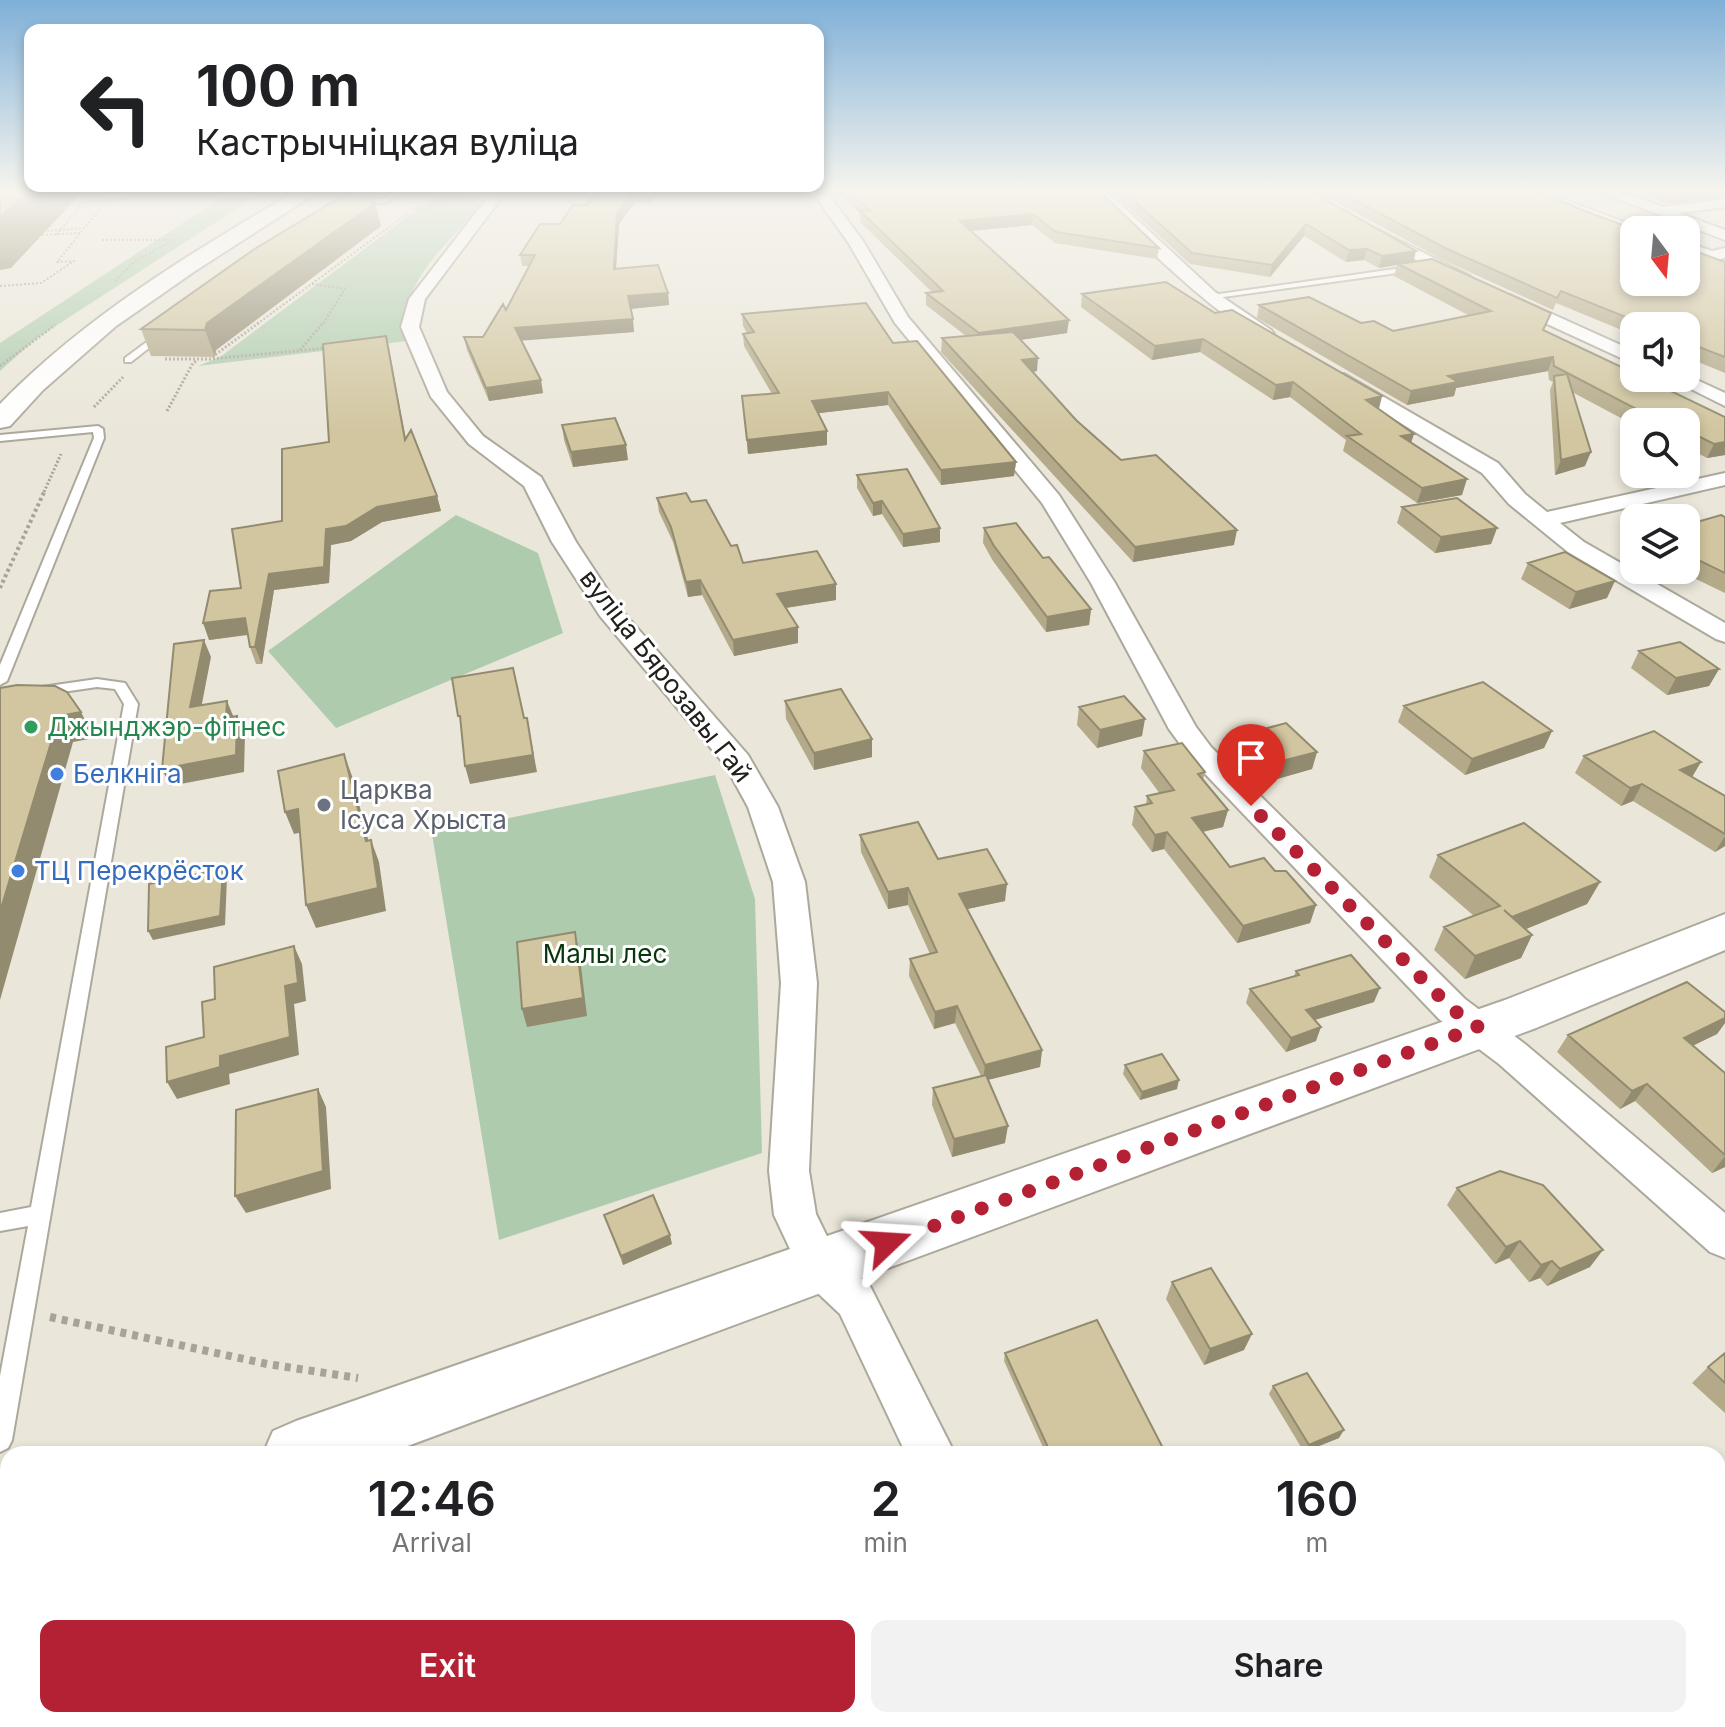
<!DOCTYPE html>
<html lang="en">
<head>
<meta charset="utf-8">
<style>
	body { margin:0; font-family:Inter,sans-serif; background:#f2f2f2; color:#202124; height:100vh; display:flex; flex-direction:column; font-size:30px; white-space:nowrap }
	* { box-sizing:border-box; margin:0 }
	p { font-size:26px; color:#757577 }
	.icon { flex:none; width:44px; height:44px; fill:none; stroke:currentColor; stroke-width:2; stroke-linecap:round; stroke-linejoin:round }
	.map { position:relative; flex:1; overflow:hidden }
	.side { position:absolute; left:0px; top:1446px; width:1726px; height:282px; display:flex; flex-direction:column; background:#fff; border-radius:24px 24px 0 0; box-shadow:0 4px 12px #0003 }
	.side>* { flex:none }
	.guide { position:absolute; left:24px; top:24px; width:800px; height:168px; border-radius:16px; box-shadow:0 4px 12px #0003; background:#fff; color:#202124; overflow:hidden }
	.needle { width:52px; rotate:164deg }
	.controls { position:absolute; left:1620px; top:216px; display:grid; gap:16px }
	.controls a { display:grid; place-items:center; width:80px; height:80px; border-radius:16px; background:#fff; box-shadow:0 4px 12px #0003; font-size:40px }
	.pin { position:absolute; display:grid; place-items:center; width:68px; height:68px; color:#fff; margin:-82px -34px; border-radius:50% 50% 50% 0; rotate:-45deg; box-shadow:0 0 8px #0007 }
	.pin .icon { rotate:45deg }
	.me { position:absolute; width:88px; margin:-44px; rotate:70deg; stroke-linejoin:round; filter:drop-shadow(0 0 6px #0008) }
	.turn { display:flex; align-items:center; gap:28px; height:168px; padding:0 40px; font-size:36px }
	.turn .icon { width:104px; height:104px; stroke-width:2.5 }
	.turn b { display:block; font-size:56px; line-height:68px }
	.eta { display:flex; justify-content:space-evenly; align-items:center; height:136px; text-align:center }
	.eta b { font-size:48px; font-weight:600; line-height:56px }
	.action { display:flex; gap:16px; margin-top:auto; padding:16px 40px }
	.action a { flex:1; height:92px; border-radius:16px; background:#b42135; color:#fff; font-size:32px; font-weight:600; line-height:92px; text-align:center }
	.action a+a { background:#f2f2f2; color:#202124 }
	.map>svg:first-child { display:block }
</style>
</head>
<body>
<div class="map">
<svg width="1725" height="1727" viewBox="0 0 1725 1727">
	<rect width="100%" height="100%" fill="#eae6d9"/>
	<!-- green -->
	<path fill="#aeccad" d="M443,190L468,194L481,206C450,241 392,289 407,341L198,366L220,357Z
		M255,197L37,338L0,371V343L221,198Z
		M456,515L538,553L563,633L336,728L268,651Z
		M715,775L755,899L762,1153L499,1240L432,834Z
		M8,1612V1720H172L149,1727H0V1617Z"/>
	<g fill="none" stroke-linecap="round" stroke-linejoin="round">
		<!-- service casing -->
		<g stroke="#aca89c" stroke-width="4">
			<path id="service" d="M396,190L402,191L385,203L351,201L383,199Z
				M1416,266L1419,270L1209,299L1205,296Z
				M160,332L167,334L131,362H125V358Z
				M98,426L103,429L104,438L7,681L0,685V665L94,438L93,432L0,441V435Z
				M97,679L125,683L138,704L12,1440L8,1448L0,1452V1376L28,1226L0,1231V1213L31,1207L124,704L115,689L97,687L0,701V693Z"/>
		</g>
		<!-- minor casing -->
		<g stroke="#aca89c" stroke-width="4">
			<path id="minor" d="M468,190H487L496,194L499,201L425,299L419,327L447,392L483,436L541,477L576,542L618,606L748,755L778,807L805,882L817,983L809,1171L816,1214L835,1253L870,1286L955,1454H906L840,1314L805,1281L774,1215L769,1171L781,983L773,882L748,807L725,765L600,616L552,542L524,486L469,444L431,397L401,327L409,299L485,201Z
				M811,190H825L863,241L908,317L1059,495L1115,583L1196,727L1211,747L1465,999L1525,1044L1725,1213V1258L1710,1252L1499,1064L1439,1019L1191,759L1169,729L1091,583L1042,503L895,323L848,242Z
				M1090,190H1105L1215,292L1271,330L1274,334L1271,338C1243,345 1112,216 1090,190Z
				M1519,190H1539L1645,230H1634L1633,233Z
				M1595,190H1615L1663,207L1725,199V207L1679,213L1725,230V240Z
				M1378,230L1470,276L1472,279L1470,282H1458L1373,237V231Z
				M1686,242L1712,251L1725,248V258L1711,261L1686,252Z
				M1510,295L1634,351V364L1504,304L1502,300L1504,296Z
				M1344,374L1498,463L1525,494L1547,512L1725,473V485L1560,523L1584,542L1725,623V642L1716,639L1568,552L1509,504L1482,473L1337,384L1335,380Z
				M1686,375L1725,393V406L1669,378H1686Z
				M201,1720H257V1727H201Z
				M1035,1720H1091L1094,1727H1038Z"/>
		</g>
		<!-- secondary casing -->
		<g stroke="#aca89c" stroke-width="4">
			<path id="secondary" d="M298,190H321L195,271L116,326L43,390L10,426L0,428V404C87,315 192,252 298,190Z
				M1725,914V950L1536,1028L386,1454H263L273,1431L296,1421L1505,1000Z
				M8,1522V1592L0,1595V1525Z"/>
		</g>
		<!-- path-far3 -->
		<path stroke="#a7a399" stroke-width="2" stroke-dasharray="2 2" stroke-linecap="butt" d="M73,194L255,193
			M411,208L430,209L451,193
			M47,231L85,228
			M42,235L81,233
			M56,235L84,202L127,199L131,195
			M102,240H173
			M115,281L135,261L175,240
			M312,284L345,289L323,324
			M0,286L41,283L74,261L57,262L107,200
			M257,324L407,214"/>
		<!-- path-far2 -->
		<path stroke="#a7a399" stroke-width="3" stroke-dasharray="2 2" stroke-linecap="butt" d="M300,350L324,322
			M212,357L260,322
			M165,359H210L327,348
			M0,366L55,325
			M94,407L123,377
			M167,411L193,363L197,361
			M44,492L61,454"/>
		<!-- path-far1 -->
		<path stroke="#a7a399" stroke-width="4" stroke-dasharray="3 3" stroke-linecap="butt" d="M0,588L45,490"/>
		<!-- path -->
		<path stroke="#a7a399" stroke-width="8" stroke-dasharray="6 6" stroke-linecap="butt" d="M50,1317L267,1364L358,1378
			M0,1649L8,1646"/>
		<!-- service -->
		<use href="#service" fill="#fff" fill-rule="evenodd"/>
		<!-- minor -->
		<use href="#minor" fill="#fff" fill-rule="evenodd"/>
		<!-- secondary -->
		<use href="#secondary" fill="#fff" fill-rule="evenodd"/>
	</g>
	<!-- wall -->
	<path fill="#b4aa89" d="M597,190H664L649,203L635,202L619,224L616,269L668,293L669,305L630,309L634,332L521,340L543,393L489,401L467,350L464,337H483L506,310L529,266H522L520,255L587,205Z
		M834,190H1098L1159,248L1157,259L1055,243L1032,225L971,231L1067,333L1020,340L1037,371L1033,372L1076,420L1121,460L1234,545L1133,562L941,352L942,338L966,336L926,305V293L932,292L860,222V213Z
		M1109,190H1309L1414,261L1544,330L1644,378L1725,455L1707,458L1686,447V422H1634V425L1572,392L1585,466L1555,475L1550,390L1553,382L1549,380L1548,371L1456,388L1454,396L1407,405L1257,318L1259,305L1361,323L1393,331L1470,316L1394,276L1397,265L1379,268L1364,260L1346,262L1304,236L1270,277L1190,264Z
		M1314,190H1532L1574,207L1725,262V373L1686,357V326H1634V335L1556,303L1553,310L1441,259Z
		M1638,190H1725V197V196L1666,204Z
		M381,226L216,350L215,357L151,356L141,329Z
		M1082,294L1215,313L1382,396L1379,409L1462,495L1417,503L1343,451L1346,440L1290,397L1273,400L1200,352L1152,360L1081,307Z
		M742,314L893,343L1016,462L1014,476L941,485L888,405L818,413L827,431V445L748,454L742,396L772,394L744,346L743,334L747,333L743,326Z
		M386,336L406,439L437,496L441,511L382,522L351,541L331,545L329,583L274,590L262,664H256L250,647L248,635L209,640L282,521L329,442Z
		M562,425L628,460L573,467L564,440Z
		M857,475L940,542L903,547L882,514L873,516L857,488Z
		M657,498L691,502L731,546L743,563L836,584V600L786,608L798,643L734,656L702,595L688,597L673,542L659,512Z
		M1402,507L1497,528L1491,544L1435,553L1397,523Z
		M1725,517V593L1677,570H1686V521L1697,522Z
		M984,528L1043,558L1091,609L1089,625L1046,632L993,561L983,543Z
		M1528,563L1607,598L1569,609L1521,579Z
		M1639,651L1719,669L1709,686L1667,695L1631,668Z
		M785,701L872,757L814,770L786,719Z
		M1404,706L1552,731L1544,748L1465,775L1398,722Z
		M1079,707L1142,736L1097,748L1077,725Z
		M1253,732L1317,752L1312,769L1277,779L1248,750Z
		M1144,751L1205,772L1203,780L1228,810L1223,827L1203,832L1230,867L1275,871L1316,905L1310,923L1237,943L1164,849L1152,852L1132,825L1135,807L1146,805L1147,796L1160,794L1141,768Z
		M1584,756L1725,796V846L1715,852L1633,801L1621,806L1575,773Z
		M860,835L938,859L1005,901L967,909L1042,1050L1040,1067L988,1080L1005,1143L952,1157L932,1105L933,1088L981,1076L955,1023L934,1029L909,976L910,959L930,954L908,905L888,909L861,852Z
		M1438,855L1600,882L1587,904L1526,929L1532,935L1521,958L1465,979L1434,950L1444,927L1474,916L1429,877Z
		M1296,971L1374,1002L1315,1020L1316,1041L1286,1052L1246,1003L1250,989L1294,976Z
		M1725,1012V1023L1717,1034L1693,1045L1725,1073V1167L1712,1173L1635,1101L1620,1109L1557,1052L1568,1035Z
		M1125,1065L1177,1089L1140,1100L1123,1074Z
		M1457,1188L1590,1267L1547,1286L1540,1278L1529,1282L1509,1258L1495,1264L1447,1205Z
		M604,1215L672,1244L623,1265Z
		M1172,1282L1244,1350L1204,1365L1166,1299Z
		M1005,1353L1166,1454H1046L1004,1361Z
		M1725,1353V1413L1692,1383L1708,1367Z
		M1273,1386L1339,1438L1304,1452L1269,1394Z
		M1219,1720H1351L1354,1727H1222Z"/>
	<!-- shaded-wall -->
	<path fill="#928b6f" d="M29,190H84L11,268L0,270V218Z
		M651,190H664L649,203L648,192Z
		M1695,190H1725V196L1666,204L1671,193Z
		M633,192L635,202L619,224L615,281L614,269L617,213Z
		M375,203L381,226L216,350L215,357L205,330L207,323Z
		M1033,214L1032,225L960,232V221Z
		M1306,224L1304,236L1270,277L1272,265Z
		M1367,249L1364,260L1346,262L1349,250Z
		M1416,251L1413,263L1398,264L1397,265L1379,268L1382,256Z
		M668,293L669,305L629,309L628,296Z
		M633,319L634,332L517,341L515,328Z
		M1069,320L1067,333L978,346L979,333Z
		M386,336L389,349L408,455L405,440Z
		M1203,339L1200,352L1152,360L1155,346Z
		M1553,357L1548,371L1456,388L1454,396L1407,405L1411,391L1448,376Z
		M1038,358L1037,371L1021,373L1022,360Z
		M541,380L543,393L489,401L486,388Z
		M1293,382L1290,397L1273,400L1276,385Z
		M888,392V405L812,414V401Z
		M1382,396L1378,411L1366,400Z
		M827,431V445L748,454L747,440Z
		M1414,434L1409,449L1401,436Z
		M1725,442V455L1707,458L1714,444Z
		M626,445L628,460L573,467L571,452Z
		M1591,452L1585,466L1555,475L1561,460Z
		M1016,462L1014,476L941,485V470Z
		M1467,479L1462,495L1417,503L1422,488Z
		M437,496L441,511L382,522L351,541L331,545L329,583L274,590L262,664L255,647L269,574L326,529L377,507Z
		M882,501V514L873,516V503Z
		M940,528V542L903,547V534Z
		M1497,528L1491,544L1435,553L1441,537Z
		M1237,530L1234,545L1133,562L1135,547Z
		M700,580L702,595L688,597L686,582Z
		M1615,581L1607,598L1569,609L1576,592Z
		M836,584V600L778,609L777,594Z
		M1091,609L1089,625L1046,632L1047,617Z
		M245,618L252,634L209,640L203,623Z
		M798,627V643L734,656L733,640Z
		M204,640L211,657L198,724L190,707Z
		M1719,669L1709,686L1667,695L1676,678Z
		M227,701L234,718H226Z
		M81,712L94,738L73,742L0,1000V912L59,716Z
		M237,716L245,734L244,772L170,786L162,769Z
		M527,718L537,772L470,784L465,766Z
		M1145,719L1142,736L1097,748L1100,730Z
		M1552,731L1544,748L1465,775L1472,759Z
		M872,739V757L814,770V753Z
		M1317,752L1312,769L1277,779L1282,761Z
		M344,754L352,776L374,863L366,841Z
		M1701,762L1691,779L1680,770Z
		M1642,784L1633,801L1621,806L1630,788Z
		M298,809L307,831L294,834L285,812Z
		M1228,810L1223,827L1188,835L1192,818Z
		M1167,832L1164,849L1152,852L1155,835Z
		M1725,836V846L1715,852Z
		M371,840L379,862L386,911L316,928L306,905Z
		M223,869L227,877L225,925L153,940L148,931Z
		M1600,882L1587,904L1501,939L1512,917Z
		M1007,884L1005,901L958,911L959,894Z
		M908,888V905L888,909V892Z
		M1316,905L1310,923L1237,943L1243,926Z
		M575,932L579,950L587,1016L527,1027L522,1009Z
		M1532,935L1521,958L1465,979L1475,956Z
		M294,946L302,964L306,1001L294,1004L299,1055L229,1074L230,1084L177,1099L167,1082L285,986Z
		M1380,988L1374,1002L1301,1024L1306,1010Z
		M957,1006L955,1023L934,1029L935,1012Z
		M1725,1018V1023L1717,1034L1672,1056L1684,1038Z
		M1321,1027L1316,1041L1286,1052L1291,1038Z
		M1042,1050L1040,1067L983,1081L985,1065Z
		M1179,1080L1177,1089L1140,1100L1142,1092Z
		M1647,1084L1635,1101L1620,1109L1632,1091Z
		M318,1089L326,1107L331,1189L246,1213L235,1196Z
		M1008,1126L1005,1143L952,1157L954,1139Z
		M1725,1156V1167L1712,1173Z
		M670,1235L672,1244L623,1265L621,1256Z
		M1520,1241L1509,1258L1495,1264L1506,1247Z
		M1603,1250L1590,1267L1547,1286L1560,1269Z
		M1552,1261L1540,1278L1529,1282L1541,1265Z
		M1252,1334L1244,1350L1204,1365L1210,1349Z
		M1344,1430L1339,1438L1304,1452L1309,1445Z
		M585,1720H589L590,1727H586Z"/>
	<!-- building -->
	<path fill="#d1c69f" stroke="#928b6f" stroke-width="2" d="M0,190H29L0,218Z
		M352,190H366L375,203L207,323L205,330L141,329L253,250Z
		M597,190H651L648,192H633L617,213L614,269L658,265L668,293L628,296L633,319L515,328L541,380L486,388L464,337H483L503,304L506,310L535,255H520L540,224H560L573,205H587Z
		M846,190H1098L1159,248L1056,232L1033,214L960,221L1069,320L979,333L926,293L943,291L860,211H871Z
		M1122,190H1309L1416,251L1382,256L1367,249L1349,250L1306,224L1272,265L1192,253Z
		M1336,190H1532L1574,206H1572L1636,230H1634V282H1686V248L1725,262V357L1686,342V326H1648L1561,291L1557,298L1445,248Z
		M1664,190H1695L1671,193Z
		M1432,259L1551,313L1543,330L1634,373V378H1644L1725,417V442L1714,444L1686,430V422H1661L1554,366L1553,357L1448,376L1458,382L1411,391L1259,305L1309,297L1361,323L1374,321L1393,331L1491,311L1398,264Z
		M1166,282L1215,313L1232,310L1382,396L1366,400L1414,434L1401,436L1467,479L1422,488L1347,436L1361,434L1293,382L1276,385L1203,339L1155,346L1082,294Z
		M866,303L893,343L917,341L1016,462L941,470L888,392L812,401L827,431L747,440L742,396L779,393L743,334L754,332L742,314Z
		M1013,332L1038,358L1022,360L1076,420L1121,460L1156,455L1237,530L1135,547L942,338Z
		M386,336L405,440L411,430L437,496L377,507L346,526L326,529L324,567L269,574L255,647H250L245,618L203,623L210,591L241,588L232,529L282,521V449L329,442L323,344Z
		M1567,374L1591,452L1561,460L1554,376Z
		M615,418L626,445L571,452L562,425Z
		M907,469L940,528L903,534L882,501L873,503L857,475Z
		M686,493L691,502L706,500L731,546L737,545L743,563L817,551L836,584L777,594L798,627L733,640L700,580L686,582L671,527L657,498Z
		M1457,498L1497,528L1441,537L1402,507Z
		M1721,515L1725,517V573L1686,554V521L1697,522Z
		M1016,523L1043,558L1049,557L1091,609L1047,617L994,546L984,528Z
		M1565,552L1615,581L1576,592L1528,563Z
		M204,640L190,707L227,701L226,718L237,716L236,755L162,769L174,644Z
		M1680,642L1719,669L1676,678L1639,651Z
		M513,668L524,718H527L533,755L465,766L460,716H458L452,678Z
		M1483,682L1552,731L1472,759L1404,706Z
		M17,685L55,686L67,692L81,712L59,716L0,912V688Z
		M841,689L872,739L814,753L785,701Z
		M1124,696L1145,719L1100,730L1079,707Z
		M1286,723L1317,752L1282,761L1253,732Z
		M1654,731L1701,762L1680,770L1725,796V834L1642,784L1630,788L1584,756Z
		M1182,743L1205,772L1198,774L1228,810L1192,818L1230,867L1264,858L1275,871H1286L1316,905L1243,926L1167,832L1155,835L1135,807L1152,803L1147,796L1174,790L1144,751Z
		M344,754L366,841L371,840L378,888L306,905L298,809L285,812L278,771Z
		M918,822L938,859L987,849L1007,884L959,894L1042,1050L985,1065L957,1006L935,1012L910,959L937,952L908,888L888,892L860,835Z
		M1524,823L1600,882L1512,917L1504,910L1532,935L1475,956L1444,927L1500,906L1438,855Z
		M223,869L220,916L148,931L149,884Z
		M575,932L583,998L522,1009L517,942Z
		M294,946L298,983L285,986L290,1037L220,1056V1067L167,1082L166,1047L204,1037L202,1002L215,999L214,967Z
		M1351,955L1380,988L1306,1010L1321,1027L1291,1038L1250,989L1299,975L1296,971Z
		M1687,982L1725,1012V1018L1684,1038L1725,1073V1155L1647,1084L1632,1091L1568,1035Z
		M1162,1054L1179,1080L1142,1092L1125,1065Z
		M986,1075L1008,1126L954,1139L933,1088Z
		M318,1089L323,1171L235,1196L236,1110Z
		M1500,1171L1543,1185L1603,1250L1560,1269L1552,1261L1541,1265L1520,1241L1506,1247L1457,1188Z
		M653,1195L670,1235L621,1256L604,1215Z
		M1211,1268L1252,1334L1210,1349L1172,1282Z
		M1097,1320L1166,1454H1051L1005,1353Z
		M1725,1353V1383L1708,1367Z
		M1307,1373L1344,1430L1309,1445L1273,1386Z
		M441,1720H585L586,1727H441Z
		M854,1720H898L900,1727H857Z
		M1232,1720H1351L1354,1727H1235Z"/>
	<!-- sky -->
	<linearGradient id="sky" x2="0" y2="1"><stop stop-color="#7fb0d8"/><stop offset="0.44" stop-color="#f6f4ee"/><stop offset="1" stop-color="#f6f4ee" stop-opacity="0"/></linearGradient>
	<rect width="1725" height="432" fill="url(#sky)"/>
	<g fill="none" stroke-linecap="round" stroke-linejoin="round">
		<!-- route -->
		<path stroke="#b42135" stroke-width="14" stroke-dasharray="0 25.2" d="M887,1243L1478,1027L1452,1009L1251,806"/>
	</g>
	<!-- markers -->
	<circle fill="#2e9e5b" stroke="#fff" stroke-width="3" cx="31" cy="727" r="8"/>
	<g fill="#3f7fe0" stroke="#fff" stroke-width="3">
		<circle cx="57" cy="774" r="8"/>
		<circle cx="18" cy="871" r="8"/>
	</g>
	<circle fill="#6b7280" stroke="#fff" stroke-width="3" cx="324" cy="805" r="8"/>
	<g text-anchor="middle" stroke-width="6" stroke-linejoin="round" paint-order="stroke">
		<!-- street labels -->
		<g font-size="26" fill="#22201c" stroke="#fff">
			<text transform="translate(666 676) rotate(52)" y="9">вуліца Бярозавы Гай</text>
		</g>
		<!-- leisure labels -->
		<g font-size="26" fill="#27864d" stroke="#fff" text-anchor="start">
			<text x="47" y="736">Джынджэр-фітнес</text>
		</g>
		<!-- shop labels -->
		<g font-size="26" fill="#366cbe" stroke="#fff" text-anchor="start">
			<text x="73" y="783">Белкніга</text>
			<text x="34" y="880">ТЦ Перекрёсток</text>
		</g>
		<!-- worship labels -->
		<g font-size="26" fill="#5b616d" stroke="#fff" text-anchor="start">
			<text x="340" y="799">Царква<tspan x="340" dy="30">Ісуса Хрыста</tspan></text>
		</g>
		<!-- park labels -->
		<g font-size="26" fill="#09370d" stroke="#fff">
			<text x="605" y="963">Малы лес</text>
		</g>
	</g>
</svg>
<div class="controls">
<a><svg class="needle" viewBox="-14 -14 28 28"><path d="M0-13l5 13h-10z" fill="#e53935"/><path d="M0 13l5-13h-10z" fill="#757577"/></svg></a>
<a><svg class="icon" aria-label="sound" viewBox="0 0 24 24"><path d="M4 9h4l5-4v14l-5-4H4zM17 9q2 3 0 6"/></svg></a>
<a><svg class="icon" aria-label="search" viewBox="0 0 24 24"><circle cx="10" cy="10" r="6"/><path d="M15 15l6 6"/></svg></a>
<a><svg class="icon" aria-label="layers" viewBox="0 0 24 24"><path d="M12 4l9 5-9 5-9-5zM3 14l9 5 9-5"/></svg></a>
</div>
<div class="pin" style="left:1251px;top:806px;background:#d93025"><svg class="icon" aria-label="arrive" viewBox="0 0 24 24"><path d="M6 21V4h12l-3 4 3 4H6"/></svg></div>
<svg class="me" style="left:887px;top:1243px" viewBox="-20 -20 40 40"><path d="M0-17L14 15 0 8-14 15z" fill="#b42135" stroke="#fff" stroke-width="4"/></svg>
<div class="guide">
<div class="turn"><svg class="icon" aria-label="left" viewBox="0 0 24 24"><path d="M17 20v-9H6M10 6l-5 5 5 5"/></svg><div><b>100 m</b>Кастрычніцкая вуліца</div></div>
</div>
<section class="side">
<div class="eta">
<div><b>12:46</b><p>Arrival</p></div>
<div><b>2</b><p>min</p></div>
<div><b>160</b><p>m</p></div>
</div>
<div class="action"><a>Exit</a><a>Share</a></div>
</section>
</div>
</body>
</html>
